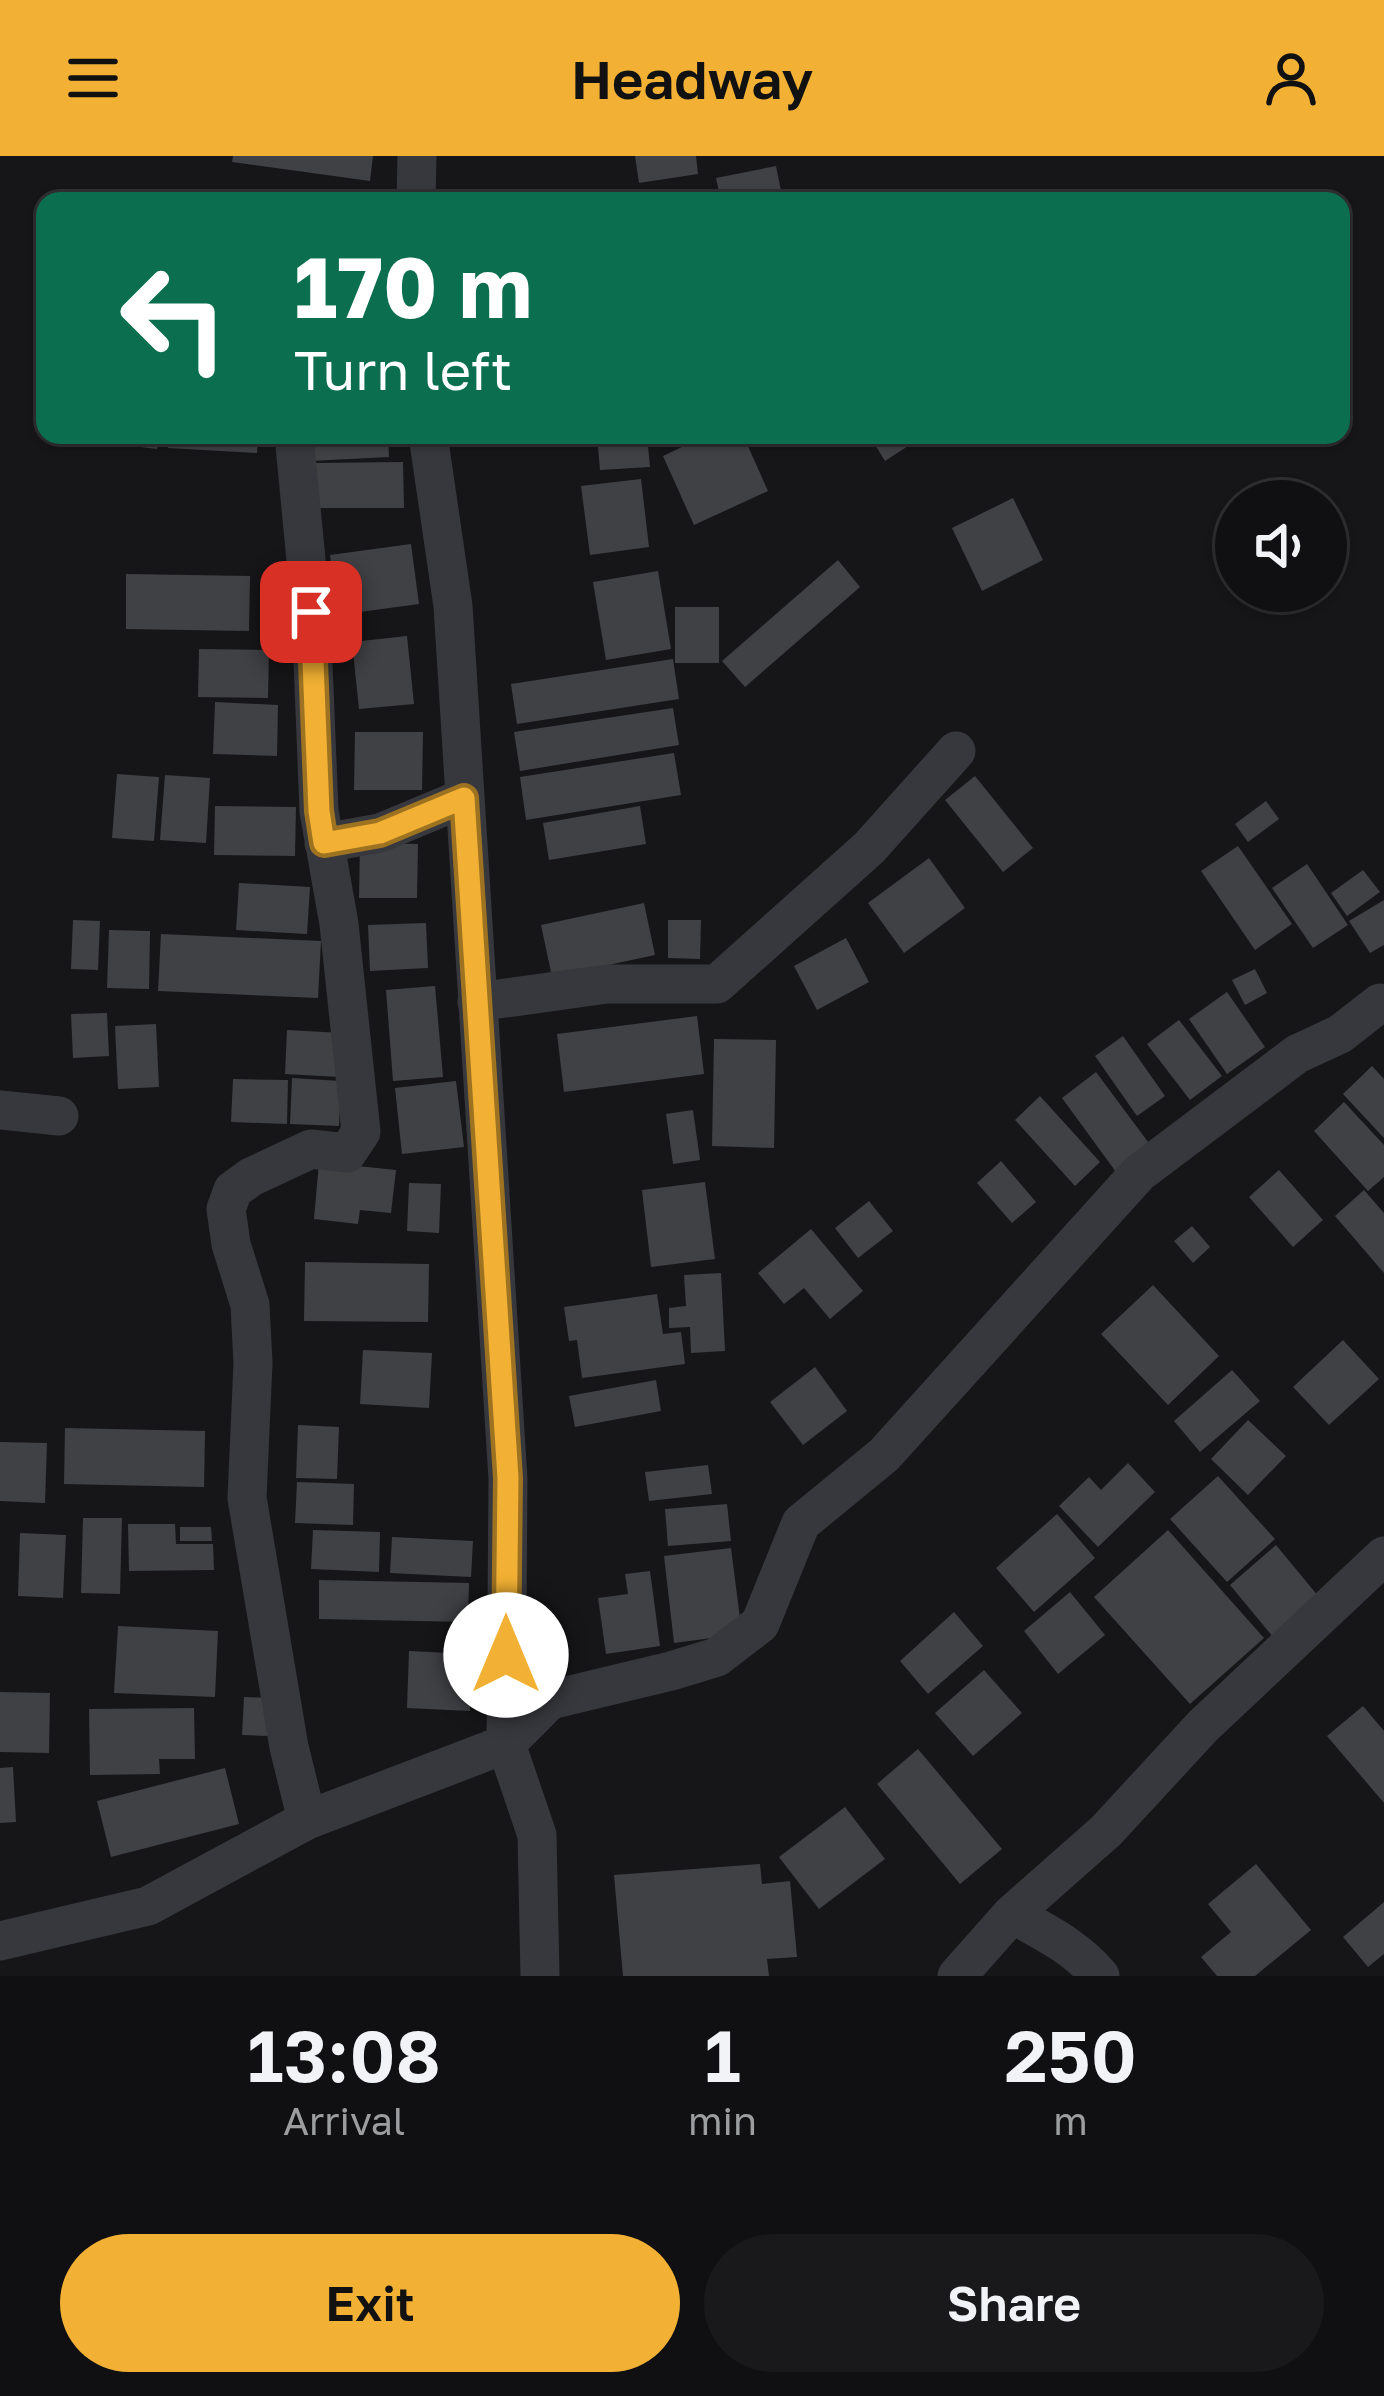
<!DOCTYPE html>
<html lang="en">
<head>
<meta charset="utf-8">
<style>
	body { margin:0; font-family:"Golos Text",sans-serif; background:#19191b; color:#f1f3f6; height:100vh; display:flex; flex-direction:column; font-size:45px; white-space:nowrap }
	* { box-sizing:border-box; margin:0 }
	p { font-size:39px; color:#9c9d9f }
	.icon { flex:none; width:66px; height:66px; fill:none; stroke:currentColor; stroke-width:2; stroke-linecap:round; stroke-linejoin:round }
	.map { position:relative; height:1820px; overflow:hidden }
	.side { display:flex; flex-direction:column; background:#101012; flex:1 }
	.side>* { flex:none }
	.hud { position:absolute; left:36px; top:36px; width:1314px; height:252px; border-radius:24px; box-shadow:0 3px 9px #0004,0 0 0 3px #303032; background:#0b6e4f; color:#fff; overflow:hidden }
	.fabs { position:absolute; left:1215px; top:324px; display:grid; gap:24px }
	.fabs a { display:grid; place-items:center; width:132px; height:132px; border-radius:50%; background:#101012; box-shadow:0 3px 9px #0004,0 0 0 3px #303032; font-size:60px }
	.pin { position:absolute; display:grid; place-items:center; width:102px; height:102px; color:#fff; margin:-51px; border-radius:24px; box-shadow:0 6px 18px #0006 }
	.me { position:absolute; width:132px; margin:-66px; rotate:0deg; stroke-linejoin:round; filter:drop-shadow(0 0 9px #0008) }
	.turn { display:flex; align-items:center; gap:42px; height:252px; padding:0 60px; font-size:54px }
	.turn .icon { width:156px; height:156px; stroke-width:2.5 }
	.turn b { display:block; font-size:84px; line-height:102px }
	.eta { display:flex; justify-content:space-evenly; align-items:center; height:204px; text-align:center }
	.eta b { font-size:72px; font-weight:600; line-height:84px }
	.action { display:flex; gap:24px; margin-top:auto; padding:24px 60px }
	.action a { flex:1; height:138px; border-radius:72px; background:#f2b134; color:#111; font-size:48px; font-weight:600; line-height:138px; text-align:center }
	.action a+a { background:#19191b; color:#f1f3f6 }
	header { display:flex; justify-content:space-between; align-items:center; height:156px; padding:0 60px; background:#f2b134; color:#111; font-size:54px; font-weight:600 }
	.map>svg:first-child { display:block }
</style>
</head>
<body>
<header><svg class="icon" aria-label="menu" viewBox="0 0 24 24"><path d="M4 6h16M4 12h16M4 18h16"/></svg>Headway<svg class="icon" aria-label="person" viewBox="0 0 24 24"><circle cx="12" cy="8" r="4"/><path d="M4 21q1-7 8-7t8 7"/></svg></header>
<div class="map">
<svg width="1384" height="1820" viewBox="0 0 1384 1820">
	<rect width="100%" height="100%" fill="#161618"/>
	<!-- building -->
	<path fill="#404145" d="M233,0H373L370,25L232,6Z
		M635,0H696L698,18L639,27Z
		M776,10L783,45H721L716,22Z
		M109,279H158L157,293L108,287Z
		M169,279H258L257,297L168,292Z
		M308,279H388L389,301L310,305Z
		M597,279H647L650,311L600,314Z
		M707,279H743L768,335L694,369L663,300Z
		M869,279H925L885,305Z
		M403,306L404,352H316V307Z
		M641,323L649,391L590,399L581,330Z
		M1013,342L1043,404L982,435L952,372Z
		M411,388L419,448L338,459L330,399Z
		M838,404L860,431L745,531L722,505Z
		M658,415L671,493L606,504L593,426Z
		M126,418L250,420L249,475L126,473Z
		M675,451H719V507H675Z
		M407,480L414,548L359,553L352,486Z
		M199,493L269,494L268,542L198,541Z
		M673,503L679,543L517,568L511,528Z
		M215,546L278,549L277,600L213,598Z
		M673,552L679,589L520,615L514,576Z
		M355,576H423L422,634H354Z
		M674,597L681,639L526,664L520,621Z
		M117,618L159,621L154,685L112,682Z
		M165,619L210,622L206,687L160,684Z
		M975,620L1033,692L1003,716L945,644Z
		M1266,645L1279,663L1248,686L1235,668Z
		M215,650L296,651L295,700L214,699Z
		M640,650L646,688L549,704L543,667Z
		M360,687L418,688L417,742H359Z
		M1238,690L1292,768L1255,794L1201,715Z
		M929,702L965,752L904,797L868,747Z
		M1307,708L1348,769L1313,792L1272,732Z
		M1363,714L1380,736L1347,760L1331,737Z
		M239,727L310,731L307,778L236,774Z
		M1384,744V789L1370,797L1349,765Z
		M644,747L655,799L552,821L541,769Z
		M73,764L100,765L98,814L71,813Z
		M668,764H701L700,803L668,802Z
		M426,767L428,812L370,815L368,769Z
		M109,774L150,775L149,833L107,832Z
		M161,778L321,785L318,842L158,835Z
		M846,782L869,826L817,854L794,810Z
		M1255,813L1267,837L1245,849L1232,824Z
		M435,830L443,921L393,925L386,834Z
		M1227,836L1265,891L1227,918L1189,863Z
		M107,857L109,900L73,902L71,858Z
		M697,860L704,918L564,936L557,878Z
		M1179,864L1222,920L1190,944L1147,888Z
		M156,868L159,931L118,933L115,870Z
		M287,874L342,877L340,921L285,918Z
		M1123,880L1165,940L1137,960L1095,900Z
		M714,883L776,884L774,992L712,990Z
		M1372,910L1384,923V982L1343,938Z
		M1096,916L1151,990L1116,1016L1062,942Z
		M292,922L341,925L339,970L290,968Z
		M233,923L288,924L287,968L231,966Z
		M456,925L464,991L402,998L395,932Z
		M1040,940L1100,1006L1075,1030L1015,964Z
		M1344,946L1384,989V1021L1368,1035L1314,975Z
		M693,954L700,1004L673,1008L666,958Z
		M1001,1005L1036,1046L1012,1067L977,1027Z
		M319,1006L396,1014L391,1057L360,1054L358,1068L314,1063Z
		M1279,1014L1323,1064L1293,1091L1249,1041Z
		M705,1026L715,1103L651,1111L642,1034Z
		M409,1027L441,1028L439,1077L407,1075Z
		M1364,1034L1384,1057V1117L1335,1060Z
		M869,1045L893,1075L858,1102L835,1072Z
		M1192,1070L1210,1091L1193,1107L1174,1085Z
		M811,1073L863,1135L830,1163L804,1132L784,1148L758,1117Z
		M305,1106L429,1108L428,1166L304,1165Z
		M721,1117L725,1195L691,1197L690,1171L669,1172V1152L686,1150L684,1119Z
		M1153,1129L1219,1200L1168,1249L1101,1178Z
		M657,1138L663,1178L681,1176L685,1208L582,1222L577,1184L569,1185L564,1151Z
		M1343,1184L1379,1223L1329,1269L1293,1231Z
		M363,1194L432,1197L429,1252L360,1248Z
		M815,1211L847,1255L803,1289L770,1246Z
		M1232,1214L1260,1245L1200,1296L1174,1265Z
		M656,1224L661,1255L575,1271L569,1240Z
		M1248,1264L1286,1300L1248,1339L1211,1303Z
		M298,1269L339,1271L337,1323L296,1322Z
		M65,1272L205,1275L204,1331L64,1328Z
		M0,1286L47,1287L45,1347L0,1345Z
		M1128,1307L1155,1336L1098,1391L1059,1350L1089,1321L1101,1334Z
		M708,1309L712,1338L649,1345L645,1316Z
		M1218,1320L1275,1383L1227,1426L1170,1363Z
		M297,1326L354,1328L353,1369L295,1367Z
		M727,1348L731,1385L668,1390L665,1353Z
		M1057,1358L1095,1402L1034,1456L996,1412Z
		M83,1362H122L120,1438L81,1437Z
		M128,1368H175L176,1388H213L214,1414L129,1415Z
		M180,1371H211L212,1385H180Z
		M313,1374L380,1376L379,1416L311,1413Z
		M1168,1374L1264,1482L1190,1548L1094,1441Z
		M20,1377L66,1379L63,1442L18,1440Z
		M392,1381L473,1385L471,1421L390,1417Z
		M1276,1389L1319,1441L1273,1481L1230,1429Z
		M731,1392L742,1478L674,1487L664,1400Z
		M650,1415L660,1490L606,1498L598,1442L628,1438L625,1418Z
		M319,1424L469,1427L468,1466L319,1463Z
		M1070,1436L1105,1479L1058,1518L1024,1475Z
		M954,1456L983,1490L928,1538L900,1505Z
		M118,1470L218,1475L215,1541L114,1537Z
		M409,1495L472,1498L470,1555L407,1552Z
		M984,1514L1022,1557L973,1600L935,1557Z
		M0,1536L50,1537L49,1597L0,1596Z
		M244,1541L272,1542L271,1580L242,1579Z
		M1363,1550L1384,1575V1647L1327,1580Z
		M194,1552L195,1603H159L160,1618L90,1619L89,1553Z
		M918,1593L1002,1693L960,1728L877,1628Z
		M13,1611L16,1666L0,1667V1612Z
		M225,1612L239,1668L111,1701L97,1645Z
		M845,1651L885,1703L819,1753L779,1701Z
		M760,1708L762,1728L790,1725L797,1801L767,1803L769,1820H623L614,1719Z
		M1256,1708L1311,1774L1255,1820H1217L1201,1801L1231,1776L1208,1748Z
		M1384,1746V1798L1368,1811L1343,1781Z"/>
	<g fill="none" stroke-linecap="round" stroke-linejoin="round">
		<!-- street -->
		<path stroke="#37383d" stroke-width="39" d="M416,45L417,0
			M294,279L311,456L319,655L339,768L361,976L347,997L311,993L251,1021L233,1034L226,1053L231,1088L250,1149L253,1207L247,1342L289,1591L307,1664
			M428,279L453,450L508,1323L506,1588L537,1679L540,1820
			M324,687L380,677L464,642
			M477,846L607,828H717L869,692L956,595
			M0,954L59,960
			M1012,1758C1044,1776 1076,1791 1100,1820
			M0,1785L148,1750L307,1664L506,1588L550,1544L671,1515L717,1501L760,1468L801,1367L884,1299L1139,1017L1297,898L1340,878L1380,847
			M957,1820L1012,1758L1106,1675L1203,1570L1384,1400"/>
	</g>
	<g fill="none" stroke-linecap="round" stroke-linejoin="round">
		<!-- route casing -->
		<g stroke="#9d7322" stroke-width="30">
			<path id="route" d="M311,456L319,655L324,687L380,677L464,642L508,1322L506,1499"/>
		</g>
		<!-- route -->
		<use href="#route" stroke="#f2b134" stroke-width="21"/>
	</g>
</svg>
<div class="fabs">
<a><svg class="icon" aria-label="sound" viewBox="0 0 24 24"><path d="M4 9h4l5-4v14l-5-4H4zM17 9q2 3 0 6"/></svg></a>
</div>
<div class="pin" style="left:311px;top:456px;background:#d93025"><svg class="icon" aria-label="arrive" viewBox="0 0 24 24"><path d="M6 21V4h12l-3 4 3 4H6"/></svg></div>
<svg class="me" style="left:506px;top:1499px" viewBox="-20 -20 40 40"><circle r="19" fill="#fff"/><path d="M0-13L10 11 0 6-10 11z" fill="#f2b134"/></svg>
<div class="hud">
<div class="turn"><svg class="icon" aria-label="left" viewBox="0 0 24 24"><path d="M17 20v-9H6M10 6l-5 5 5 5"/></svg><div><b>170 m</b>Turn left</div></div>
</div>
</div>
<section class="side">
<div class="eta">
<div><b>13:08</b><p>Arrival</p></div>
<div><b>1</b><p>min</p></div>
<div><b>250</b><p>m</p></div>
</div>
<div class="action"><a>Exit</a><a>Share</a></div>
</section>
</body>
</html>
